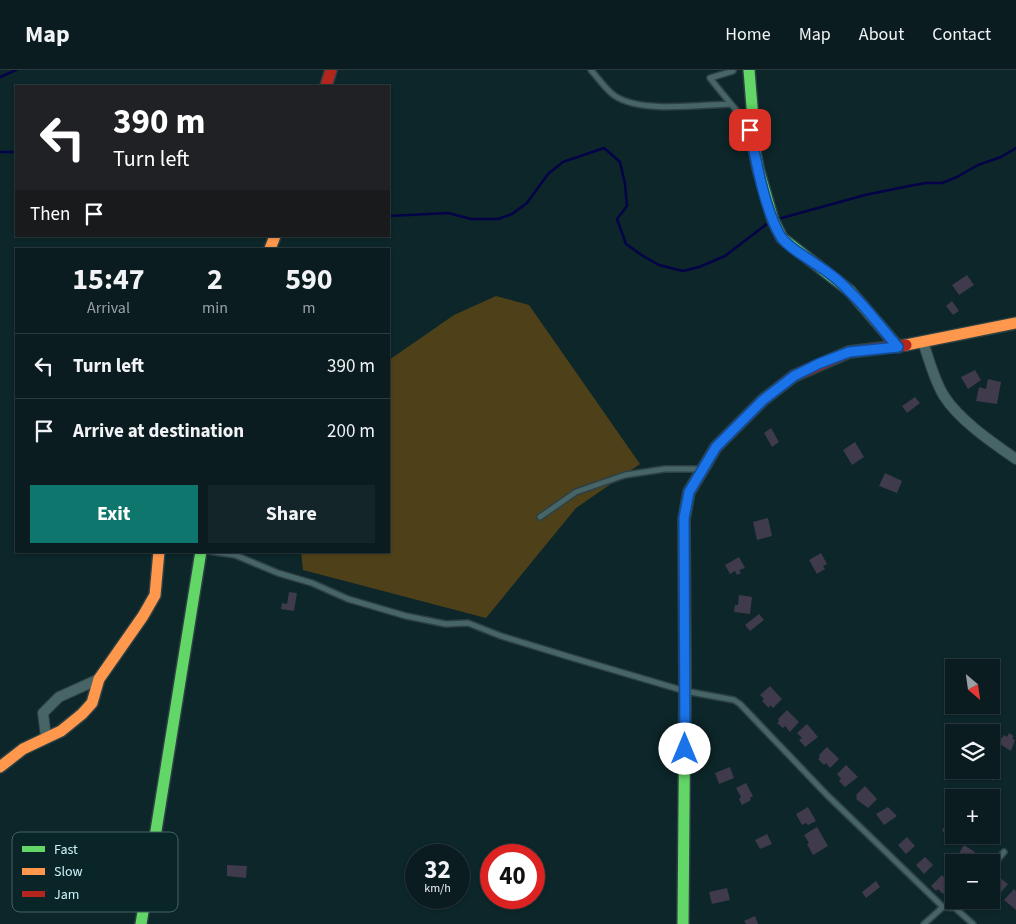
<!DOCTYPE html>
<html lang="en">
<head>
<meta charset="utf-8">
<style>
	body { margin:0; font-family:"Source Sans 3",sans-serif; background:#132528; color:#f1f3f6; height:100vh; display:flex; flex-direction:column; font-size:19px; white-space:nowrap }
	* { box-sizing:border-box; margin:0 }
	p { font-size:16px; color:#99a1a4 }
	.icon { flex:none; width:28px; height:28px; fill:none; stroke:currentColor; stroke-width:2; stroke-linecap:round; stroke-linejoin:round }
	.map { position:relative; flex:1; overflow:hidden }
	.details { position:absolute; left:15px; top:178px; width:375px; height:305px; display:flex; flex-direction:column; background:#0a1c1f; border-radius:0px; box-shadow:0 1px 4px #0004,0 0 0 1px #2a3a3d }
	.details>* { flex:none }
	.banner { position:absolute; left:15px; top:15px; width:375px; height:152px; border-radius:0px; box-shadow:0 1px 4px #0004,0 0 0 1px #2a3a3d; background:#202124; color:#fff; overflow:hidden }
	.needle { width:32px; rotate:151deg }
	.buttons { position:absolute; left:945px; top:589px; display:grid; gap:10px }
	.buttons a { display:grid; place-items:center; width:55px; height:55px; border-radius:0px; background:#0a1c1f; box-shadow:0 1px 4px #0004,0 0 0 1px #2a3a3d; font-size:25px }
	.speed { position:absolute; left:405px; top:774px; display:flex; gap:10px; font-size:25px; font-weight:700; text-align:center }
	.speed>* { display:grid; place-content:center; width:65px; height:65px; border-radius:50%; background:#0a1c1f; box-shadow:0 1px 4px #0004,0 0 0 1px #2a3a3d; line-height:1 }
	.speed small { font-size:12px; font-weight:400 }
	.speed .limit { border:8px solid #d22; background:#fff; color:#111 }
	.pin { position:absolute; display:grid; place-items:center; width:42px; height:42px; color:#fff; margin:-21px; border-radius:10px; box-shadow:0 2px 8px #0006 }
	.me { position:absolute; width:55px; margin:-28px; rotate:0deg; stroke-linejoin:round; filter:drop-shadow(0 0 4px #0008) }
	.turn { display:flex; align-items:center; gap:18px; height:105px; padding:0 15px; font-size:22px }
	.turn .icon { width:65px; height:65px; stroke-width:2.5 }
	.turn b { display:block; font-size:35px; line-height:42px }
	.then { display:flex; align-items:center; height:48px; padding:0 15px; background:#0003; gap:10px; font-size:19px }
	.eta { display:flex; justify-content:space-evenly; align-items:center; height:85px; text-align:center }
	.eta b { font-size:30px; font-weight:700; line-height:35px }
	.primary-button { display:flex; gap:10px; margin-top:auto; padding:10px 15px }
	.primary-button a { flex:1; height:58px; border-radius:0px; background:#0f766e; color:#fff; font-size:20px; font-weight:700; line-height:58px; text-align:center }
	.primary-button a+a { background:#132528; color:#f1f3f6 }
	ul { padding:0; list-style:none }
	li { display:flex; align-items:center; gap:15px; height:65px; padding:0 15px; border-top:1px solid #2a3a3d }
	li div { flex:1 }
	li b { display:block; font-size:19px }
	li em { font-style:normal }
	header { display:flex; align-items:center; gap:30px; box-sizing:border-box; height:70px; padding:0 25px; background:#0a1c1f; border-bottom:1px solid #2a3a3d }
	header strong { font-size:24px }
	nav { display:flex; gap:28px; margin-inline-start:auto; font-size:18px }
	.map>svg:first-child { display:block }
</style>
</head>
<body>
<header>
<strong>Map</strong>
<nav><a>Home</a><a>Map</a><a>About</a><a>Contact</a></nav>
</header>
<div class="map">
<svg width="1016" height="854" viewBox="0 0 1016 854">
	<rect width="100%" height="100%" fill="#0d2629"/>
	<!-- green -->
	<path fill="#4e4119" d="M496,226L529,235L640,394L576,438L486,548L303,500L301,481H389V290L454,245Z"/>
	<g fill="none" stroke-linecap="round" stroke-linejoin="round">
		<!-- stream -->
		<path stroke="#040347" stroke-width="2.5" d="M0,7L16,0
			M0,82H16
			M389,146L448,143L471,149H498L512,144L527,133L548,104L563,92L604,78L620,92L625,114L627,136L617,149L626,174L643,186L659,195L683,201L699,197L725,186L768,153
			M778,149L865,125L909,116L926,113H942L957,107L978,95L1001,87L1016,78"/>
	</g>
	<!-- building -->
	<path fill="#3f3a4c" d="M967,205L974,215L959,225L952,215Z
		M952,231L959,241L953,245L946,236Z
		M975,300L981,310L968,319L961,307Z
		M988,309L1001,312L997,334L976,331L979,317L986,319Z
		M915,327L920,333L907,343L902,336Z
		M771,358L779,372L772,377L764,363Z
		M855,372L864,387L852,395L843,380Z
		M885,403L902,411L897,423L879,416Z
		M768,448L772,466L757,470L753,452Z
		M821,483L827,494L823,496L825,499L817,504L809,490Z
		M739,487L745,498L739,500L741,503L737,505L735,501L730,504L725,495Z
		M289,522L297,523L294,541L281,539L282,533L287,534Z
		M739,525L752,527L750,544L734,542L735,535H738Z
		M759,544L764,550L750,561L745,555Z
		M770,616L782,629L773,638L770,635L769,638L762,631L764,629L760,625Z
		M787,640L799,652L790,662L785,656L783,658L777,653L779,651L778,649Z
		M807,654L818,667L805,677L799,670L802,668L797,663Z
		M1009,663L1014,666L1012,668L1015,670L1011,681L998,673L1004,665L1007,667Z
		M827,677L839,689L830,698L826,693L824,695L818,689L820,687L819,685Z
		M991,692L998,697L997,698L998,700L993,711L980,702L981,700H991Z
		M846,695L858,707L845,717L839,711L841,709L837,704Z
		M730,697L734,708L719,714L715,703Z
		M746,713L753,726L750,728L751,730L742,735L739,729L741,727L736,718Z
		M865,716L877,729L868,738L856,729L857,727L856,725Z
		M967,719L978,725L976,728H962Z
		M808,737L816,751L808,755L806,753L802,755L796,744Z
		M888,737L897,746L884,755L876,744Z
		M950,746L954,748L953,767L942,761Z
		M817,757L828,776L813,785L807,774L809,773L804,765Z
		M767,764L772,774L760,779L755,770Z
		M907,767L915,776L906,784L898,775Z
		M964,775L975,782L972,787L974,788L972,792H960L955,790Z
		M925,787L933,795L924,804L916,795Z
		M227,795L247,796L246,808L227,806Z
		M995,804L1008,814L998,826L991,820V809Z
		M942,805L952,815L943,824L938,819L936,821L931,816Z
		M876,811L880,817L866,828L862,822Z
		M727,818L730,830L712,834L709,822Z
		M1014,819L1016,821V840L1004,830Z
		M755,846L758,854H746L744,851Z"/>
	<g fill="none" stroke-linecap="round" stroke-linejoin="round">
		<!-- lane casing -->
		<g stroke="#2d4144" stroke-width="8">
			<path id="lane" d="M591,0C598,8 606,20 615,26C641,43 698,35 730,34
				M732,0L733,1L710,8C723,25 737,40 749,57
				M540,447L576,422L625,405L665,399H701
				M208,481L235,485L278,503L312,513L348,529L406,546L446,554L468,553L501,566L573,588L685,621L734,630L740,634L827,725L943,837
				M991,798L1004,782
				M955,838L964,830
				M924,854L943,837L955,838L973,854"/>
		</g>
		<!-- street casing -->
		<g stroke="#2d4144" stroke-width="12">
			<path id="street" d="M923,272C929,289 934,310 944,326C959,350 993,373 1016,389
				M46,667L43,643L59,627L99,609"/>
		</g>
		<!-- fast casing -->
		<g stroke="#2d4144" stroke-width="14">
			<path id="fast" d="M749,0L753,49L751,60L758,98L773,150L782,168L850,221L898,277
				M141,854L201,481
				M683,854L685,621L684,449L689,422L706,394"/>
		</g>
		<!-- slow casing -->
		<g stroke="#2d4144" stroke-width="14">
			<path id="slow" d="M270,179L275,166
				M906,275L1016,253
				M0,697L23,679L61,661L82,644L92,633L99,609L143,546L155,525L159,481"/>
		</g>
		<!-- jam casing -->
		<g stroke="#2d4144" stroke-width="14">
			<path id="jam" d="M326,16L331,0
				M706,394L716,377L763,330L794,306L849,282L906,275"/>
		</g>
		<!-- lane -->
		<use href="#lane" stroke="#476467" stroke-width="5"/>
		<!-- street -->
		<use href="#street" stroke="#476467" stroke-width="10"/>
		<!-- fast -->
		<use href="#fast" stroke="#63d668" stroke-width="11"/>
		<!-- slow -->
		<use href="#slow" stroke="#ff974d" stroke-width="11"/>
		<!-- jam -->
		<use href="#jam" stroke="#b3261e" stroke-width="11"/>
	</g>
	<g fill="none" stroke-linecap="round" stroke-linejoin="round">
		<!-- route casing -->
		<g stroke="#114b97" stroke-width="12">
			<path id="route" d="M685,679L684,448L689,422L716,377L763,330L794,306L818,294L849,282L898,277C882,259 867,238 850,222C840,211 827,201 814,193C803,185 789,178 781,167C765,141 756,91 750,60"/>
		</g>
		<!-- route -->
		<use href="#route" stroke="#1a73e8" stroke-width="9"/>
	</g>
	<!-- legend -->
	<rect x="12" y="762" width="166" height="80" rx="8" fill="#092528" stroke="#446366" stroke-width="1"/>
	<rect x="22" y="776" width="23" height="6" fill="#63d668"/>
	<rect x="22" y="798" width="23" height="7" fill="#ff974d"/>
	<rect x="22" y="821" width="23" height="6" fill="#b3261e"/>
	<g font-size="14" fill="#ccf3f8">
		<text x="54" y="784">Fast</text>
		<text x="54" y="806">Slow</text>
		<text x="54" y="829">Jam</text>
	</g>
</svg>
<div class="buttons">
<a><svg class="needle" viewBox="-14 -14 28 28"><path d="M0-13l5 13h-10z" fill="#e53935"/><path d="M0 13l5-13h-10z" fill="#99a1a4"/></svg></a>
<a><svg class="icon" aria-label="layers" viewBox="0 0 24 24"><path d="M12 4l9 5-9 5-9-5zM3 14l9 5 9-5"/></svg></a>
<a>+</a>
<a>−</a>
</div>
<div class="speed"><div>32<small>km/h</small></div><div class="limit">40</div></div>
<div class="pin" style="left:750px;top:60px;background:#d93025"><svg class="icon" aria-label="arrive" viewBox="0 0 24 24"><path d="M6 21V4h12l-3 4 3 4H6"/></svg></div>
<svg class="me" style="left:685px;top:679px" viewBox="-20 -20 40 40"><circle r="19" fill="#fff"/><path d="M0-13L10 11 0 6-10 11z" fill="#1a73e8"/></svg>
<div class="banner">
<div class="turn"><svg class="icon" aria-label="left" viewBox="0 0 24 24"><path d="M17 20v-9H6M10 6l-5 5 5 5"/></svg><div><b>390 m</b>Turn left</div></div>
<div class="then">Then<svg class="icon" aria-label="arrive" viewBox="0 0 24 24"><path d="M6 21V4h12l-3 4 3 4H6"/></svg></div>
</div>
<section class="details">
<div class="eta">
<div><b>15:47</b><p>Arrival</p></div>
<div><b>2</b><p>min</p></div>
<div><b>590</b><p>m</p></div>
</div>
<ul>
<li><svg class="icon" aria-label="left" viewBox="0 0 24 24"><path d="M17 20v-9H6M10 6l-5 5 5 5"/></svg><div><b>Turn left</b></div><em>390 m</em></li>
<li><svg class="icon" aria-label="arrive" viewBox="0 0 24 24"><path d="M6 21V4h12l-3 4 3 4H6"/></svg><div><b>Arrive at destination</b></div><em>200 m</em></li>
</ul>
<div class="primary-button"><a>Exit</a><a>Share</a></div>
</section>
</div>
</body>
</html>
